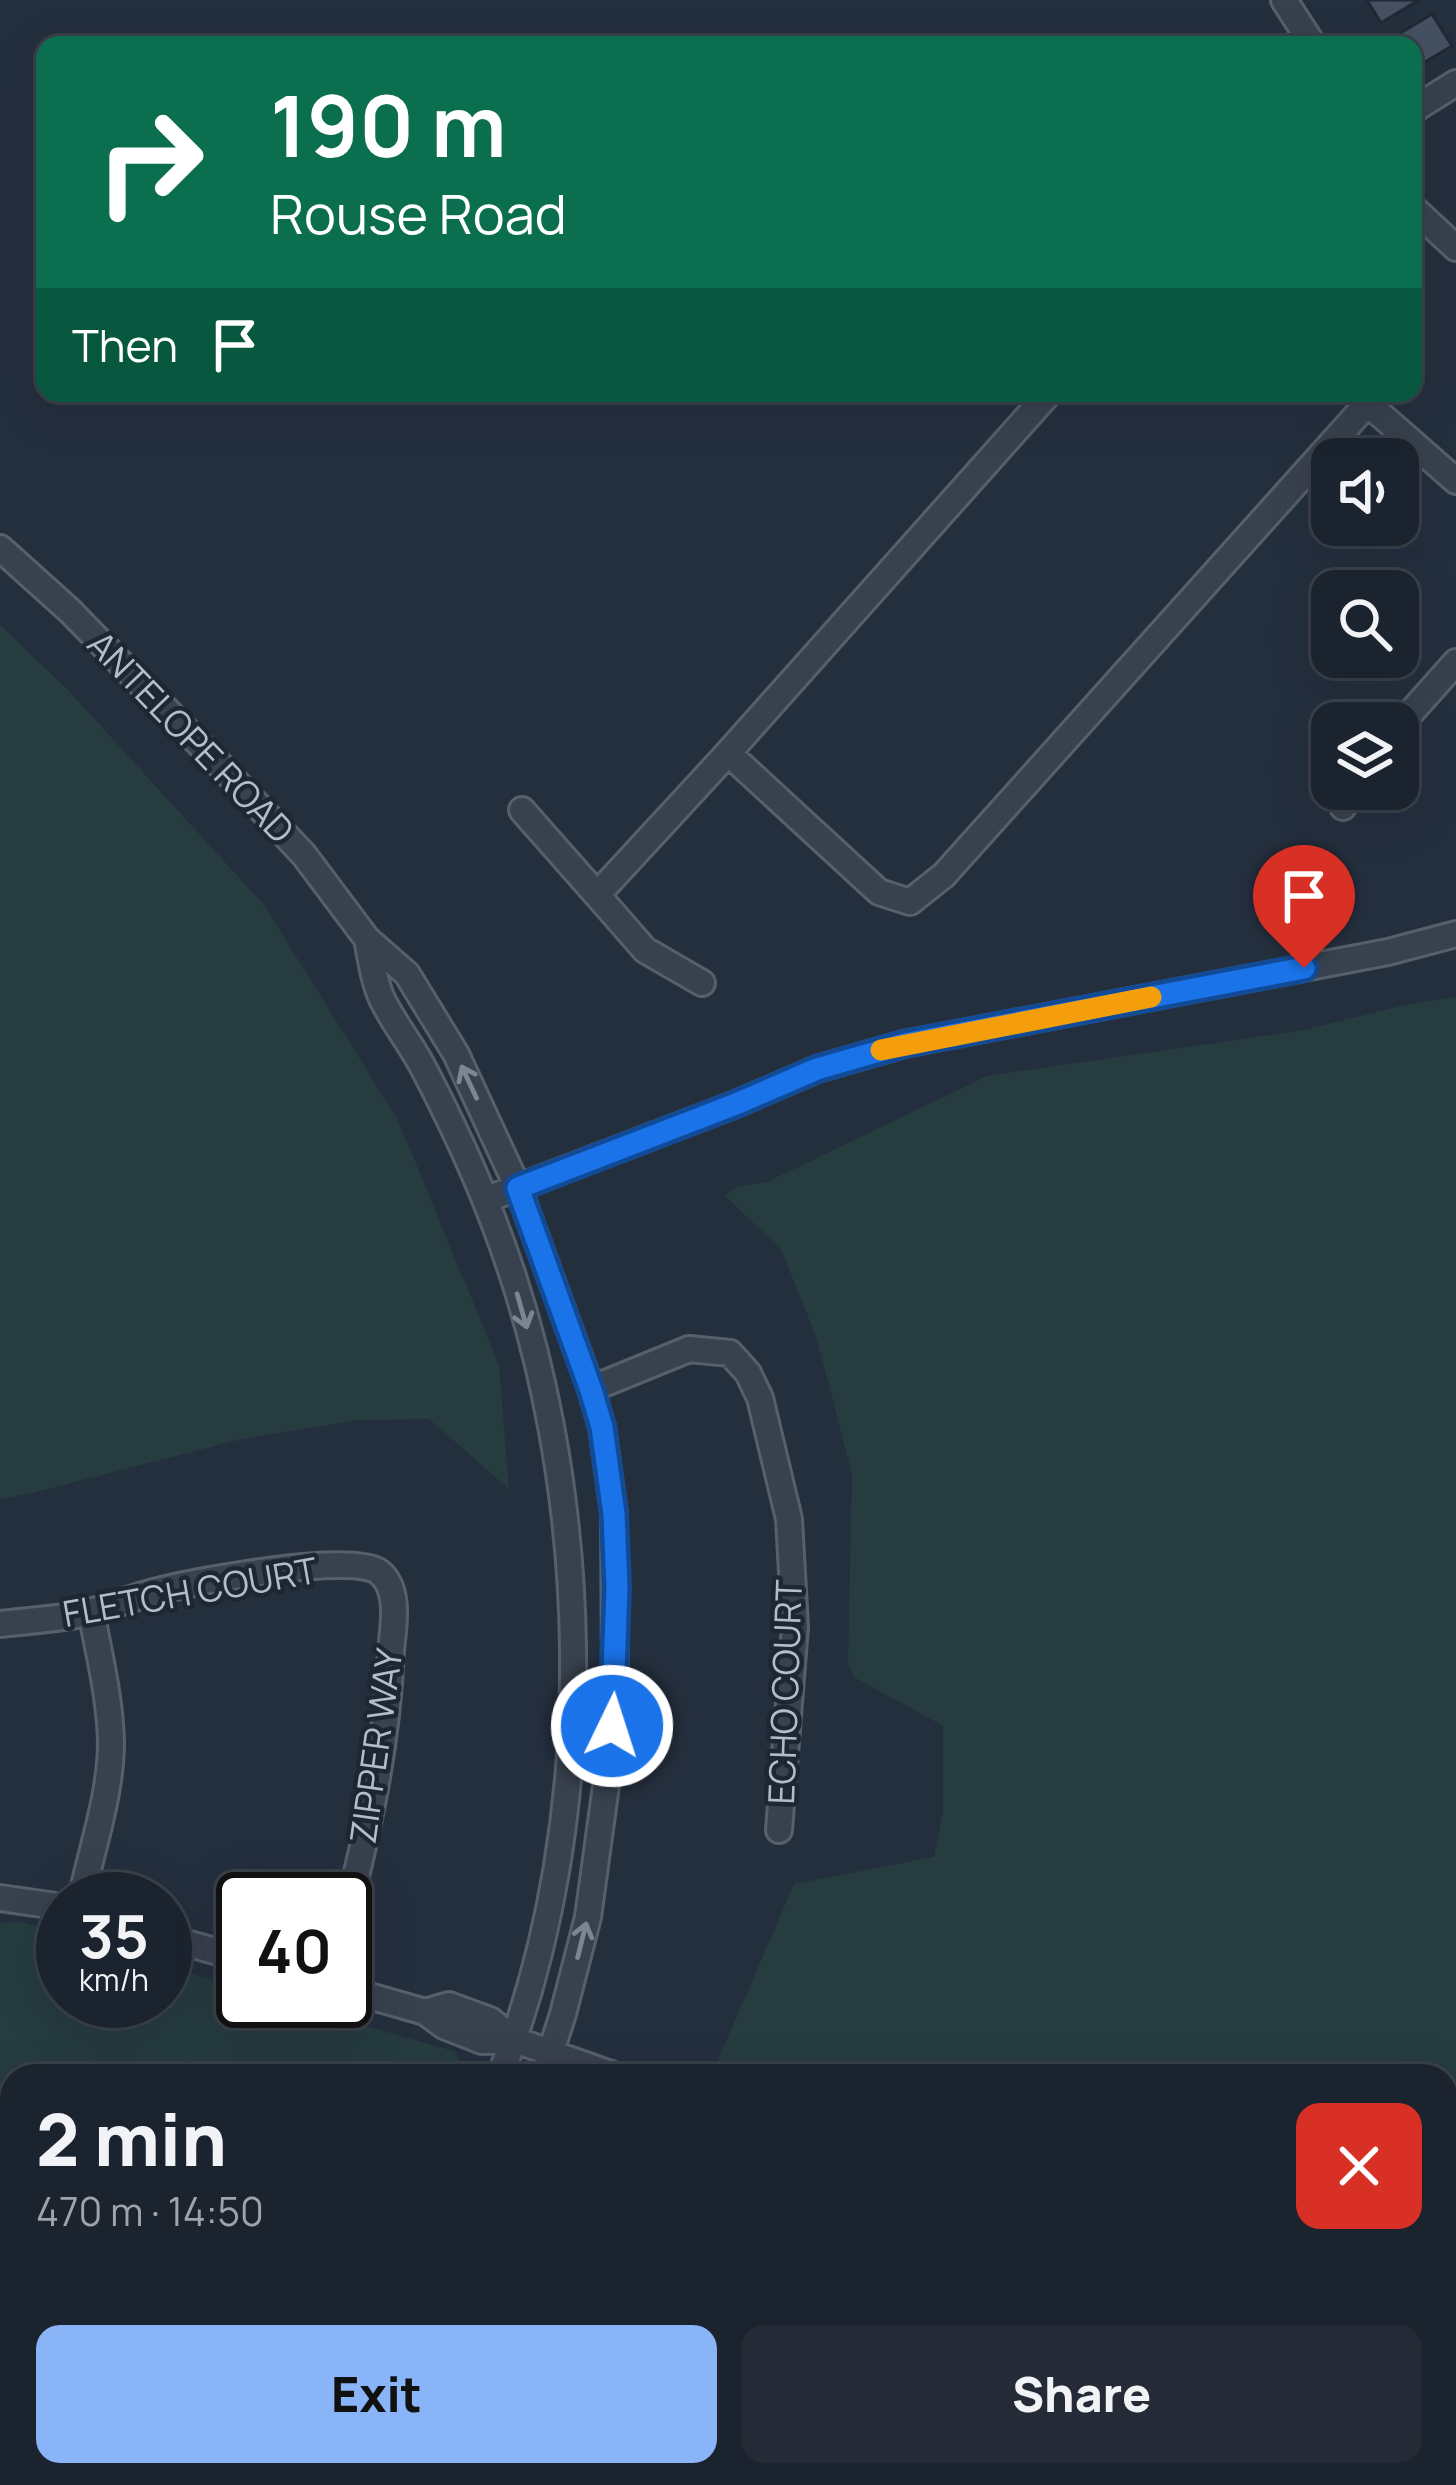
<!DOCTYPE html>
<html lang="en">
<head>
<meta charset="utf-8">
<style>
	body { margin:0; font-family:Manrope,sans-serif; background:#242b36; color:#f1f3f6; height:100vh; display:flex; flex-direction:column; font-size:45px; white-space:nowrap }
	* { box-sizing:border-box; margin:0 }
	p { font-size:39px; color:#a0a4aa }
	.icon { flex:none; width:66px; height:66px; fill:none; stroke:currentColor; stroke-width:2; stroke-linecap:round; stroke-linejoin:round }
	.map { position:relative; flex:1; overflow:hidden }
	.sheet { position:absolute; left:0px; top:2064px; width:1458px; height:423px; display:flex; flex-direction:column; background:#1b232e; border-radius:36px 36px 0 0; box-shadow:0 12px 48px #0002,0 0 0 3px #39404a }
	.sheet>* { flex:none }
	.banner { position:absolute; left:36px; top:36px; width:1386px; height:366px; border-radius:24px; box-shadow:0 12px 48px #0002,0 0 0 3px #39404a; background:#0b6e4f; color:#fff; overflow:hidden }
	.tools { position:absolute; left:1311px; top:438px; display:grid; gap:24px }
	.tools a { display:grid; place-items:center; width:108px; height:108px; border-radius:24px; background:#1b232e; box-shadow:0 12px 48px #0002,0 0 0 3px #39404a; font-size:60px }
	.speed { position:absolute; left:36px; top:1872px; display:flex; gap:24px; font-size:60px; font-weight:700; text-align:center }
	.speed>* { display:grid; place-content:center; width:156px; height:156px; border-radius:50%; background:#1b232e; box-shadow:0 12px 48px #0002,0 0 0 3px #39404a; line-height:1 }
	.speed small { font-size:30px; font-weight:400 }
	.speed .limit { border:6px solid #111; border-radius:18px; background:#fff; color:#111 }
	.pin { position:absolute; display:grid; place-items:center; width:102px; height:102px; color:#fff; margin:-123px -51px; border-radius:50% 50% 50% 0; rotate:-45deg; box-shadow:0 0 12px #0007 }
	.pin .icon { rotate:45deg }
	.me { position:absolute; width:132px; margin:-66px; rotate:4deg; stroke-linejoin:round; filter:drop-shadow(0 0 9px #0008) }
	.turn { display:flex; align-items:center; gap:42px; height:252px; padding:0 36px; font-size:54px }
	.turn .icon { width:156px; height:156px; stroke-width:2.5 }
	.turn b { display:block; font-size:84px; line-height:102px }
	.then { display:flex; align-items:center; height:114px; padding:0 36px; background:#0003; gap:24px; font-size:45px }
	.round { display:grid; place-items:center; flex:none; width:126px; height:126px; border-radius:24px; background:#242b36 }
	.head { display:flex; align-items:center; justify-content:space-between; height:204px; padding:0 36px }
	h1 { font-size:72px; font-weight:800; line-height:90px }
	.primary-button { display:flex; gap:24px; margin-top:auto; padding:24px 36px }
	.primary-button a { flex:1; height:138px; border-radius:24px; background:#8ab4f8; color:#111; font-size:48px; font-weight:800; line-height:138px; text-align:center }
	.primary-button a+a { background:#242b36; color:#f1f3f6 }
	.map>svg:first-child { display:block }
</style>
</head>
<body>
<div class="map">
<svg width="1456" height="2485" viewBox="0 0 1456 2485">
	<rect width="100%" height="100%" fill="#242f3e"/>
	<!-- green -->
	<path fill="#263c3f" d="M0,625L69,691L264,905L398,1120L499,1365L509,1489L429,1419L360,1420L242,1439L28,1494L0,1499Z
		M1456,997V2485H1379L1362,2475H1446V2076H754L718,2060L794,1884L934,1857L943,1811V1726L854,1677L848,1662L852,1474L816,1336L781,1249L725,1196L738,1186L767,1182L987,1076L1304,1030L1405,1005Z
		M21,1922L63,1934V2001H165V1965L243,1990V2001H279L456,2052L464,2076H12V2475H228L219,2485H0V1923Z"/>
	<!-- building -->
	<path fill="#455162" stroke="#1f2835" stroke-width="3" d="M1367,0H1419L1381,23Z
		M1432,14L1452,46L1413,69V45H1392L1389,40Z"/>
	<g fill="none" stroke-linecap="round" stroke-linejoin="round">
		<!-- minor casing -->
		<g stroke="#565f6c" stroke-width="30">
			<path id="minor" d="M1284,0L1313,45
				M1413,110L1456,83
				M1413,208L1456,248
				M1358,395L1456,481
				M0,548L70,611L219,764L304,855L367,939L407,974L456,1054L518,1188L591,1389L602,1427L614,1514L615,1682L608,1771L588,1917L563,2014L543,2076
				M1398,727L1456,662
				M728,753L879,892L910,902L944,875L1367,404
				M1343,807L1353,789
				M522,810L597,895L728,753L1049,393
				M597,895L645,950L702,983
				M367,939C371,959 374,983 383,1001C395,1025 413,1047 425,1071C450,1119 474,1170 493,1220C594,1481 603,1814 500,2076
				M485,1200L736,1104L817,1069L904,1044L1388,952L1456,934
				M591,1389L689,1349L730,1353L748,1373L760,1398L789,1519L795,1627L779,1830
				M0,1624C27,1621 56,1619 82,1614C109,1608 135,1596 162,1590C197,1581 353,1552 379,1572C401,1589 393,1628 391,1651C387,1748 368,1829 345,1922
				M0,1898L63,1907
				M81,1899C92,1848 111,1794 111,1742C110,1698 99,1654 91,1611
				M165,1937L243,1959
				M345,1989L425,2012L444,2026L482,2041L515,2040
				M425,2012L449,2005L490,2020L515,2040L616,2076
				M968,2475L981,2485
				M1272,2475L1287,2485
				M258,2485L266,2475
				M305,2485L313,2475
				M512,2485L521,2475"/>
		</g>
		<!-- minor -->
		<use href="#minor" stroke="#38414e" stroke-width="24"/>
	</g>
	<!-- one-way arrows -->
	<defs><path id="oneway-shaft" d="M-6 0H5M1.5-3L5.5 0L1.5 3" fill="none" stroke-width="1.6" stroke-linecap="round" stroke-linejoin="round" transform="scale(3)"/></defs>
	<g stroke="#7c8592">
		<use href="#oneway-shaft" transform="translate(469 1082) rotate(-115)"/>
		<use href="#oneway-shaft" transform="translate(522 1311) rotate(74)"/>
		<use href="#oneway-shaft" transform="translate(582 1940) rotate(-76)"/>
	</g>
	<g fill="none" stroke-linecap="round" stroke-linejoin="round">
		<!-- route casing -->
		<g stroke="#114b97" stroke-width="30">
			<path id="route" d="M612,1726L617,1588L614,1514L602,1427L591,1390L518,1188L736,1104L817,1069L904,1044L1304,968"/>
		</g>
		<!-- route -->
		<use href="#route" stroke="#1a73e8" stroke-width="21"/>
		<!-- slow -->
		<path stroke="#f59e0b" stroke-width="21" d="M881,1050L1151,997"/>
	</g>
	<g text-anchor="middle" stroke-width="9" stroke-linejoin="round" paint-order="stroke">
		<!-- street labels -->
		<g font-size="36" fill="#b4bcc9" stroke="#1d2633">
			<text transform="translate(191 737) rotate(46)" y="13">ANTELOPE ROAD</text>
			<text transform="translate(190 1592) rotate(-10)" y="13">FLETCH COURT</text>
			<text transform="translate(785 1692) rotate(-88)" y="13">ECHO COURT</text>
			<text transform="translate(376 1746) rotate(-82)" y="13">ZIPPER WAY</text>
		</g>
	</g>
</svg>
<div class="tools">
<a><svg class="icon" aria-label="sound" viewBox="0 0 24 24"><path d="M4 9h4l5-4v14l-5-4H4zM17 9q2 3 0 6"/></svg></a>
<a><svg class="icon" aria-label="search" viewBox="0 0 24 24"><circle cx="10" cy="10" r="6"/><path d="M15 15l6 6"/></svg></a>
<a><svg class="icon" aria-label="layers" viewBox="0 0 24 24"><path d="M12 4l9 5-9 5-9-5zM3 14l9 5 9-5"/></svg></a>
</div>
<div class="speed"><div>35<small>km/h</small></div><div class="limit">40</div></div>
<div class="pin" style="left:1304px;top:968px;background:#d93025"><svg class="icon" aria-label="arrive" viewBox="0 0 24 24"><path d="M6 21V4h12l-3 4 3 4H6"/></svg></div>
<svg class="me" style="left:612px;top:1726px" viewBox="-20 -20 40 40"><circle r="17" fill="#1a73e8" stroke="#fff" stroke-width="3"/><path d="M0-11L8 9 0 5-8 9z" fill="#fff"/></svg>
<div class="banner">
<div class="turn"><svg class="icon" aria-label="right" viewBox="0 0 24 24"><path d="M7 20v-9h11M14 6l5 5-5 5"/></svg><div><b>190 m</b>Rouse Road</div></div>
<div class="then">Then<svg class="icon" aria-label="arrive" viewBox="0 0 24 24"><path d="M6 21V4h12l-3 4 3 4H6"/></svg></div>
</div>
<section class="sheet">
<div class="head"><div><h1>2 min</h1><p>470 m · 14:50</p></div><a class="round" style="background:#d93025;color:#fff"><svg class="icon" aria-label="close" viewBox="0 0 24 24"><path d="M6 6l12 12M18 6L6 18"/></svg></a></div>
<div class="primary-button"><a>Exit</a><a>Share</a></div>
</section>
</div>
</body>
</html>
